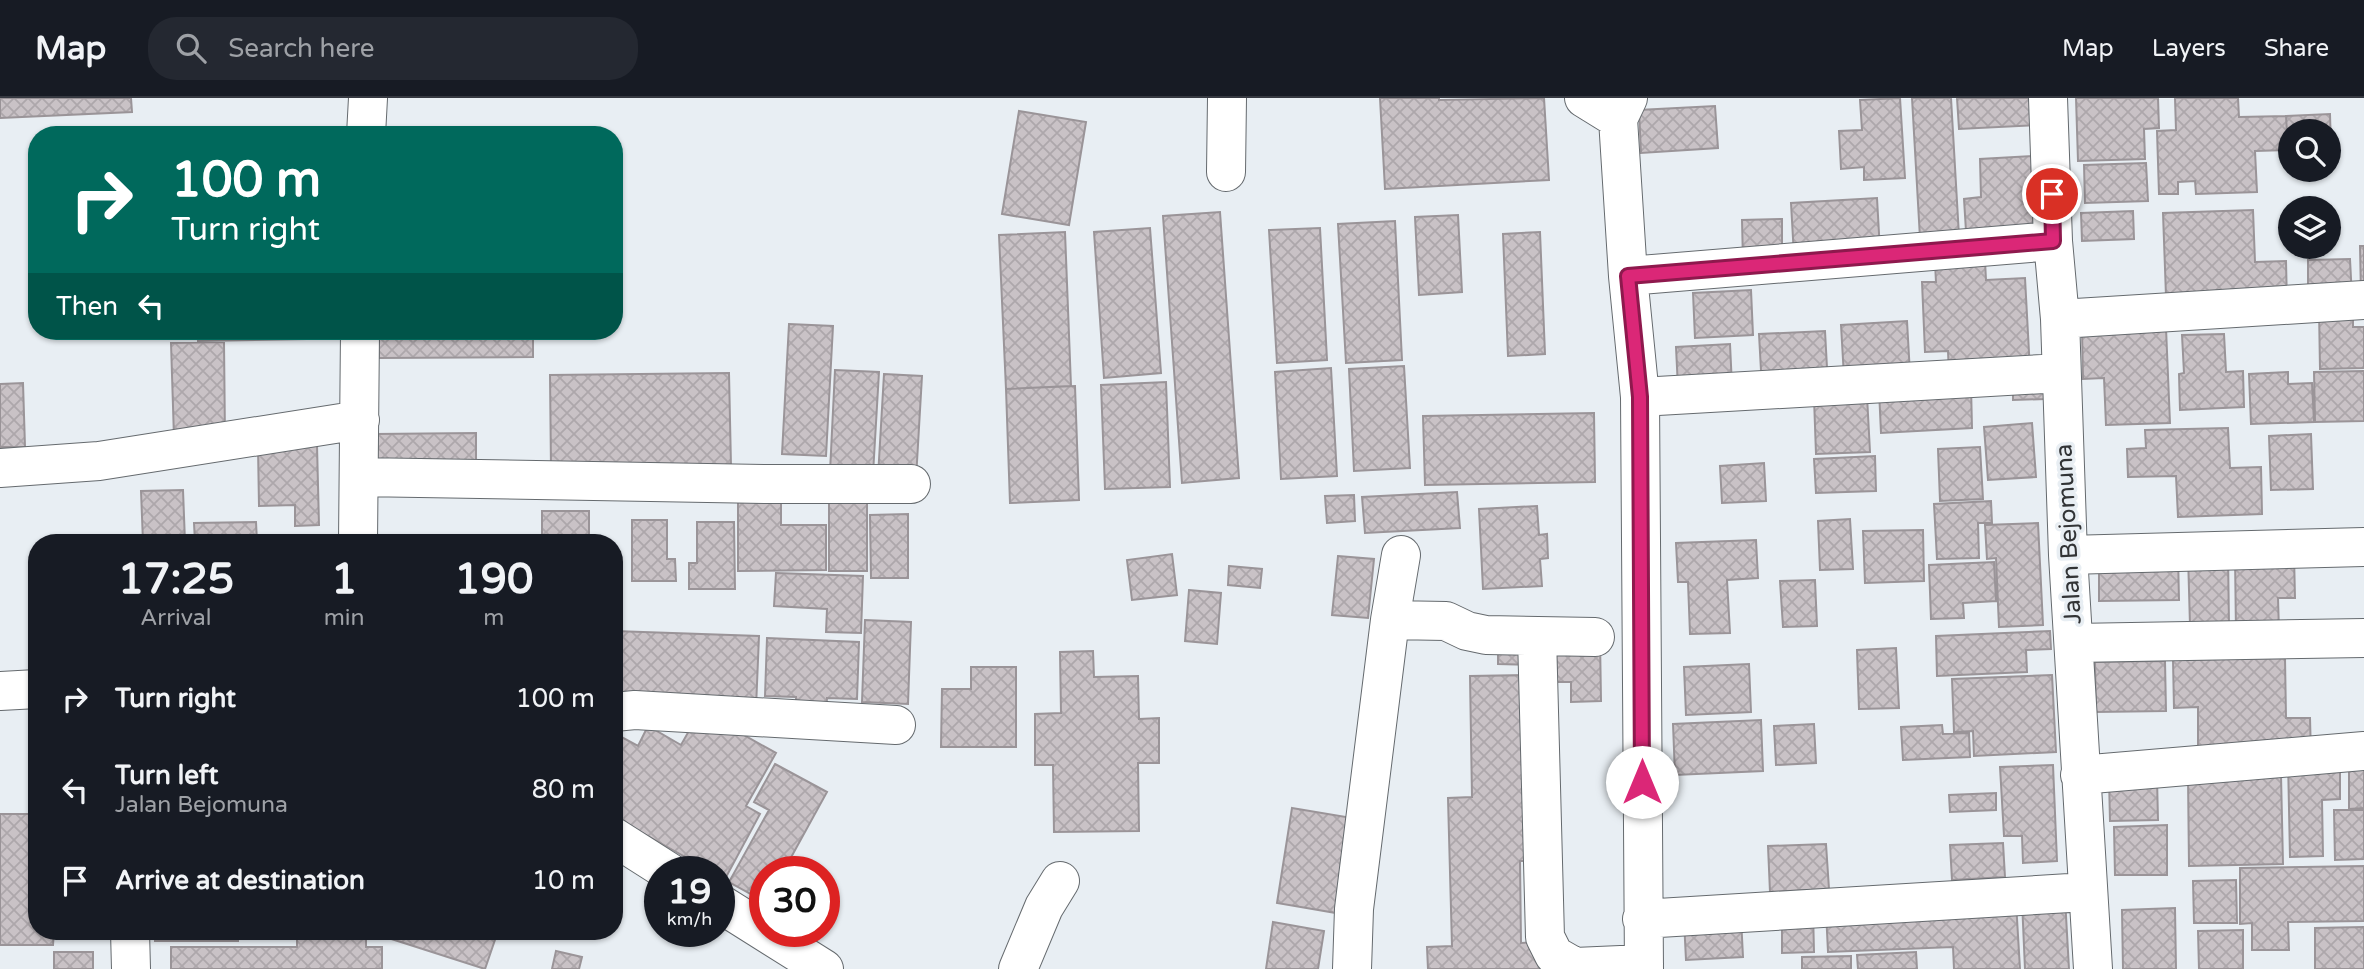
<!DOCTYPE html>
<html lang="en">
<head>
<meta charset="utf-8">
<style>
	body { margin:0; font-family:"Varela Round",sans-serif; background:#242831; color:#f1f3f6; height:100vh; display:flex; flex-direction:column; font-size:26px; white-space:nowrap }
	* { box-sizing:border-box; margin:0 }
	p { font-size:23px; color:#9ea1a6 }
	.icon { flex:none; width:38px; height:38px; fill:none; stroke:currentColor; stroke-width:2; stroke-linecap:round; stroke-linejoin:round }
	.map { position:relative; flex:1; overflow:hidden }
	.details { position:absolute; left:28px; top:436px; width:595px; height:406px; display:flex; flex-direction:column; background:#171b24; border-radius:28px; box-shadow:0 2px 5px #0004 }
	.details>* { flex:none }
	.guide { position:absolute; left:28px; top:28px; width:595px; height:214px; border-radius:28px; box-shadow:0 2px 5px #0004; background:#00695c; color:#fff; overflow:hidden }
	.controls { position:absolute; left:2278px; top:21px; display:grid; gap:14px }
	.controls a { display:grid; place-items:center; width:63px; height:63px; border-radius:50%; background:#171b24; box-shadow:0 2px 5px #0004; font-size:35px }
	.speed { position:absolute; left:644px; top:758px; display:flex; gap:14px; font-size:35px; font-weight:700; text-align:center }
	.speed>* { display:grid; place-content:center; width:91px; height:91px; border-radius:50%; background:#171b24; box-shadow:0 2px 5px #0004; line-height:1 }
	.speed small { font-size:18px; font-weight:400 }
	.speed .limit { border:10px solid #d22; background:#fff; color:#111 }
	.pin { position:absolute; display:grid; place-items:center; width:60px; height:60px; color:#fff; margin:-30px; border:4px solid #fff; border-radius:50%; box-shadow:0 2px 7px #0007 }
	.me { position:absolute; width:77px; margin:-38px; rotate:0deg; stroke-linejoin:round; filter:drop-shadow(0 0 5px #0008) }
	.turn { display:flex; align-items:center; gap:24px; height:147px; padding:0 28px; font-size:32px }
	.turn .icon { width:91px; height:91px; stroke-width:2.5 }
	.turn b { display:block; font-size:49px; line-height:60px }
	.then { display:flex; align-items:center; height:66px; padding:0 28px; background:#0003; gap:14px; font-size:26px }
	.eta { display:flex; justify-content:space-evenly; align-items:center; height:119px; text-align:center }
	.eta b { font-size:42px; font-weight:700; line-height:49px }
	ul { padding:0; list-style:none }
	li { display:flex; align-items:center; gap:21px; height:91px; padding:0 28px }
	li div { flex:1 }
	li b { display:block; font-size:26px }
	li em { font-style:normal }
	header { display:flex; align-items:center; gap:42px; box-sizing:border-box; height:98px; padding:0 35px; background:#171b24; border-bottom:2px solid #363941 }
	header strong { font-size:33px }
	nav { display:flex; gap:38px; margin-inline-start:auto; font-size:24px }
	.search { width:490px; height:63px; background:#242831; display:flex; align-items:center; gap:18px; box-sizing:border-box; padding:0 24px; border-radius:28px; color:#9ea1a6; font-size:26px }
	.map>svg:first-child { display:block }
</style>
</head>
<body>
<header>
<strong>Map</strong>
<div class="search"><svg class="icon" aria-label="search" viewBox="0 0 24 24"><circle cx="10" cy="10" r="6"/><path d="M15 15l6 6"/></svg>Search here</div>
<nav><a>Map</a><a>Layers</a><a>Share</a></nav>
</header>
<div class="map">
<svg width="2364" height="871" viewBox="0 0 2364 871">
	<defs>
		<pattern id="building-cross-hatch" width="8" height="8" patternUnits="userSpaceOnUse" patternTransform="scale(1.75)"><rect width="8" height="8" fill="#c9c2c6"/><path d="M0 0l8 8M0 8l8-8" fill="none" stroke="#ada7ab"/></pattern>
	</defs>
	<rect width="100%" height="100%" fill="#e8eef3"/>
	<!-- building -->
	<path fill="url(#building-cross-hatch)" stroke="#9a9498" stroke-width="2" d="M0,0H131L132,14L0,20Z
		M1380,0H1439V2L1544,0L1549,82L1385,91Z
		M1900,0L1905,80L1864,82V69L1841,71L1839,33L1862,32L1860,2Z
		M1912,0H1951L1959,138L1920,140Z
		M1957,0H2035L2037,27L1959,31Z
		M2076,0H2158L2159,30L2144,31L2145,61L2078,63Z
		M2175,0H2238L2239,19L2286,18L2288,52L2255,53L2257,94L2196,96L2195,83L2178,84V96H2159L2157,33L2176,32Z
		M1715,8L1718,50L1641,55L1639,12Z
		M1019,13L1086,24L1069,127L1002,116Z
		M2330,16L2331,50H2329V33H2291V52H2288L2286,18Z
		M2032,58L2037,129L1966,133L1964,101L1981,99L1980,61Z
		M2146,65L2148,103L2085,105L2084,67Z
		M1877,100L1880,153L1794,158L1791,105Z
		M2253,112L2255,164L2286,163L2287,206L2166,198L2163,115Z
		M2133,113L2134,141L2082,143L2081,115Z
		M1220,114L1239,380L1182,385L1163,118Z
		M1458,117L1462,194L1419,197L1415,119Z
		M1782,121V162L1743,163L1742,122Z
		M1395,123L1402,262L1346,265L1338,126Z
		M1150,130L1161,275L1104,280L1094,134Z
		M1320,130L1327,262L1277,265L1269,132Z
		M1065,134L1071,288L1006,291L999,137Z
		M1540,134L1545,256L1508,258L1503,136Z
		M2360,148H2364V198H2361Z
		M2350,161L2352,200L2308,201V162Z
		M1985,163L1986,182L2025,180L2030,273L1949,277L1948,253L1925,254L1922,184H1936L1935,165Z
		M1751,192L1753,237L1695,240L1693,195Z
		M2353,210V229H2364V270L2320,271L2319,211Z
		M1907,223L1910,276L1844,279L1841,227Z
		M789,226L833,228L826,358L782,356Z
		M2166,230L2170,325L2106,327L2104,280L2083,281L2082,233Z
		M198,233H306V241L198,243Z
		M379,233H533V259L379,260Z
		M1825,233L1828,288L1762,291L1759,236Z
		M2224,236L2226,274L2243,273L2244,309L2180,312L2179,276L2184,275L2182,237Z
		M224,244L225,340H174L171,245Z
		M1730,246L1732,288L1678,290L1676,249Z
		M1404,268L1410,370L1354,373L1349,271Z
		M1331,270L1337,378L1281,381L1275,274Z
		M835,272L879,274L873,376L830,374Z
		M2364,273V323L2315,324L2314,274Z
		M2288,274V286L2312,285L2314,324L2251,326L2249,276Z
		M729,275L731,368L551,371L550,277Z
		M884,276L922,278L916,381L878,379Z
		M2044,281L2045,301L2013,302V283Z
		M1166,284L1170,389L1105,391L1101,287Z
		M23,285L25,349H0V286Z
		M1075,288L1079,402L1010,405L1006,291Z
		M1971,288L1972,330L1881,335L1879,292Z
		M1867,298L1870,354L1816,356L1814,300Z
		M1594,315L1595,384L1425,387L1423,318Z
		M2032,325L2036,379L1988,382L1984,329Z
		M2228,330L2230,370L2261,369L2262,416L2178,419L2176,378L2128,379L2127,351L2146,350L2145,332Z
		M476,335V376L375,377V336Z
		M2311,336L2313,391L2271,392L2269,338Z
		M317,347L319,427L295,428V407L259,408L258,349Z
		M1980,349L1983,401L1940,403L1938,351Z
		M1875,358L1876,393L1816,395L1814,361Z
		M1764,365L1766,403L1722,405L1720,368Z
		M183,392L185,444H143L141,393Z
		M1457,394L1460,430L1365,435L1362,399Z
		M1354,397L1355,423L1327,425L1325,398Z
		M738,398H781V427H826V472L738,473Z
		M1991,403L1992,425H1978L1979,460L1937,461L1934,406Z
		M829,404H867V473H829Z
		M1537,408L1539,437L1547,436L1548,460L1540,461L1542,488L1483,491L1479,411Z
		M542,413H589V444H542Z
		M908,416V480H871L870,417Z
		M1850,421L1853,471L1820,472L1818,423Z
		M632,422H667V461H675L676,483H632Z
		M256,424L257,444H195L194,425Z
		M697,424H734L735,491H689V465H697Z
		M2038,425L2043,527L1999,529L1996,460L1987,461L1985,427Z
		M1923,432L1924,483L1865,485L1863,433Z
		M1756,442L1758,480L1727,482L1730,535L1690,536L1688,484H1678L1676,445Z
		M1172,456L1177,497L1132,502L1127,462Z
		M2188,457H2228L2229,526L2190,527Z
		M2294,457L2295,500H2278L2279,533L2236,534L2235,458Z
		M1338,458L1374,461L1368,520L1332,517Z
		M2178,458L2179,502L2099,503V459Z
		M1994,464L1996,503L1963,505L1964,520L1931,521L1929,467Z
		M1229,468L1262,471L1260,490L1228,487Z
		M776,475L863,478L861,535L826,534L827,511L774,508Z
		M1815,482L1817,528L1783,529L1780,483Z
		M1189,492L1221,495L1217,546L1185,543Z
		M865,522L911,524L908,606L862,604Z
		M614,533L759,538L756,610L614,605Z
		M2050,533L2051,551L2026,552L2027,574L1937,578L1936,538Z
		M767,540L859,544L857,601L827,600L826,620L796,619V599L765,598Z
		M1498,540L1532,567L1498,566Z
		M1600,541L1601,603L1571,604V584H1556L1555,542Z
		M1896,550L1899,610L1859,611L1857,552Z
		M1093,553L1094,579L1138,578L1139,621L1159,620V665H1138L1139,733L1054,734L1053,667H1035V616L1061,615L1060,554Z
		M2285,560L2286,620H2310L2311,657L2198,660V609L2174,610L2173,562Z
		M2165,563L2166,613L2096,614L2095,564Z
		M1749,566L1751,614L1686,617L1684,569Z
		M971,569H1016V649H941L942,591H971Z
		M1534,577L1538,763H1520L1521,845L1542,844L1543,871H1428L1427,849L1452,848L1448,700L1472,699L1470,578Z
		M2052,577L2056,654L1974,658L1973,633L1954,634L1952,581Z
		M698,617L733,631L776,655L746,708L760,716L725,781L719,778V774H712L614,719V635L638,648L648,628L681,647Z
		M1761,622L1763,673L1675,677L1673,626Z
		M1814,626L1816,665L1776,667L1774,628Z
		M1942,627L1943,636L1969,635L1970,659L1903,662L1901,629Z
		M2349,658H2364V710L2349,711Z
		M2288,662H2340V701L2322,702L2323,758L2290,759Z
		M775,666L827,694L783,774H765V804L729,784L769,712L754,704Z
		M2053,667L2057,763L2023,765L2022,738H2004L2000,669Z
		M2281,677L2283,766L2189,768L2188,679Z
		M2157,680L2158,722L2110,723L2109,681Z
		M1996,695V712L1950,714L1949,697Z
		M1292,710L1352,720L1336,815L1277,805Z
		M2334,712H2364V761L2335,762Z
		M0,716H37V833H54L53,847H0Z
		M2167,727V777H2115L2114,729Z
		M2003,745L2005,779L1952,782L1950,747Z
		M1826,746L1829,791L1770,794L1768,748Z
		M2364,768V823L2288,824L2289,852H2252V825L2240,826V770Z
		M2236,782L2237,825H2194L2193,783Z
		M2065,800L2069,871H2025L2022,803Z
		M2016,804L2020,871H1954L1953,849L1828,854L1826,813Z
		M2175,810L2176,871H2123L2122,812Z
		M1813,813L1814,854L1782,855V814Z
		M1741,820L1743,859L1686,862L1684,822Z
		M1273,824L1324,833L1318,871H1266Z
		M2364,829V871H2315V830Z
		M2243,832V871H2199L2198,833Z
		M155,833H238V843H155Z
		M297,833H366V849H382V871H171V849H297Z
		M380,833H498L485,871L379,837Z
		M556,853L582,859L579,871H552Z
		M54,854H93V871H54Z
		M1916,854L1917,871H1858L1857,857Z
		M1851,858V871H1802V859Z"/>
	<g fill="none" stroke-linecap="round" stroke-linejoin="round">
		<!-- minor casing -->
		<g stroke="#656a6e" stroke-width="40">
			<path id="minor" d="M1584,0L1618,21
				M1628,0L1618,21L1628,178L1640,299L1644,871
				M2048,0L2053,143L2060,221L2068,457L2093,871
				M366,37L368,0
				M1226,74L1227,0
				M1628,178L2053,143
				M2060,221L2364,202
				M1640,299L2061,275
				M0,370L99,363L360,322
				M359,379L767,386H911
				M358,444L360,233
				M2068,457L2364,449
				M1390,522L1446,523L1467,533L1486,537L1595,539
				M1537,538L1545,839L1554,857L1575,869L1644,866
				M2074,545L2364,540
				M0,593L37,591
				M614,614L635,612L896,627
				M2080,677L2364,653
				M614,739L669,774
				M719,805L824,871
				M1642,821L2086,794
				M130,833L131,871
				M1018,871L1044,809L1060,783
				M1352,871L1354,811L1390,522L1401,457"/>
		</g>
		<!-- minor -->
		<use href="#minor" stroke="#fff" stroke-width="38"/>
	</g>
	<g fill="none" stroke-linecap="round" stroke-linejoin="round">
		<!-- route casing -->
		<g stroke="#8e194d" stroke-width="18">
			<path id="route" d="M1642,684L1640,299L1628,178L2053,143L2052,96"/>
		</g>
		<!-- route -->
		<use href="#route" stroke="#db2777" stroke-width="12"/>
	</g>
	<g text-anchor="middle" stroke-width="7" stroke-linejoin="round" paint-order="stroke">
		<!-- street labels -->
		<g font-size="24" fill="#313335" stroke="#e8eef3">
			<text transform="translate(2068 436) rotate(-93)" y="8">Jalan Bejomuna</text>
		</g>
	</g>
</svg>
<div class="controls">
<a><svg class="icon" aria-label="search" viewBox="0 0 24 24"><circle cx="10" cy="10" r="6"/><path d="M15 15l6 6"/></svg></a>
<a><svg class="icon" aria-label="layers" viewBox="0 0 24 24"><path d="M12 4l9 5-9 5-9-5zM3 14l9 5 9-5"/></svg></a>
</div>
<div class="speed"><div>19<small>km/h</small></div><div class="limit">30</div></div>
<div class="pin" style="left:2052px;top:96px;background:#d93025"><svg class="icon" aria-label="arrive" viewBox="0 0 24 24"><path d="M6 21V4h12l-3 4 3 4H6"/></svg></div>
<svg class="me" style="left:1642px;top:684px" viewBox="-20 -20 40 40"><circle r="19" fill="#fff"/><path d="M0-13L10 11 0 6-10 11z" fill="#db2777"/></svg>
<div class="guide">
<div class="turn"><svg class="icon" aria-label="right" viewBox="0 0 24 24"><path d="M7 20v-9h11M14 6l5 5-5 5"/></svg><div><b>100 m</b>Turn right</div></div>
<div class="then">Then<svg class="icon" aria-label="left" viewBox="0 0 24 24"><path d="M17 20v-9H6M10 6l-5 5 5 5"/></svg></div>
</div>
<section class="details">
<div class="eta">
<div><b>17:25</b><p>Arrival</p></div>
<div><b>1</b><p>min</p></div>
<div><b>190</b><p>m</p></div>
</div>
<ul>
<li><svg class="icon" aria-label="right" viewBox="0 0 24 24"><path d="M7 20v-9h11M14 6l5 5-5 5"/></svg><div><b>Turn right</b></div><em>100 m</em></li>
<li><svg class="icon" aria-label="left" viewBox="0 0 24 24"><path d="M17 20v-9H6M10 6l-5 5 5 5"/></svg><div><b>Turn left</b><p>Jalan Bejomuna</p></div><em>80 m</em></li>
<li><svg class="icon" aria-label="arrive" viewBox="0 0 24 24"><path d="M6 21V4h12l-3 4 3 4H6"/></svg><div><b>Arrive at destination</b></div><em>10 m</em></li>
</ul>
</section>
</div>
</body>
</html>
